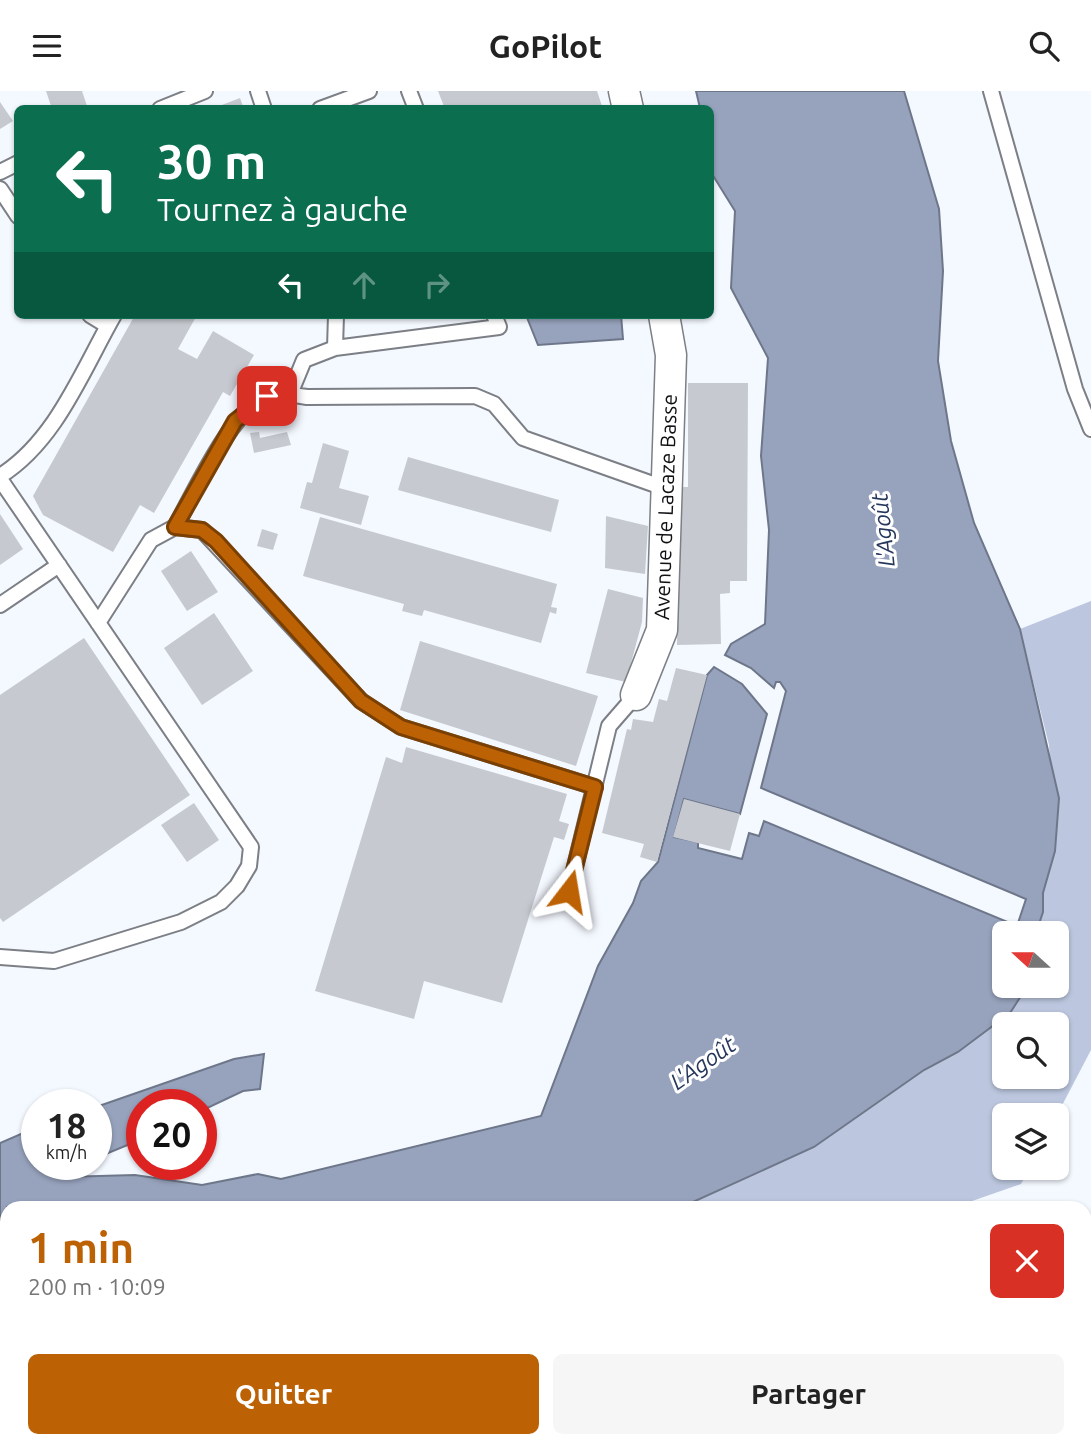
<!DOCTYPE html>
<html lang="fr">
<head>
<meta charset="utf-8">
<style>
	body { margin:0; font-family:Ubuntu,sans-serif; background:#f6f6f6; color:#222; height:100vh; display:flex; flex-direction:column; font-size:26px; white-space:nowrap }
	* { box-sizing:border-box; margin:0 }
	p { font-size:23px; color:#767676 }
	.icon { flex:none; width:38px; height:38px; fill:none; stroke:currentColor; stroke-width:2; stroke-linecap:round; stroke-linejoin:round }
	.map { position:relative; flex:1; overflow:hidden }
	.side { position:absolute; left:0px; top:1110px; width:1092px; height:247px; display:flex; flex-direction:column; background:#fff; border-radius:21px 21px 0 0; box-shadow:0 2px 5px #0004 }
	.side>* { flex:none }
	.hud { position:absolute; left:14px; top:14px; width:700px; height:214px; border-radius:10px; box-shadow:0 2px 5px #0004; background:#0b6e4f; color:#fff; overflow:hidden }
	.needle { width:46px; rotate:291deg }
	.controls { position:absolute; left:992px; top:830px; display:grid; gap:14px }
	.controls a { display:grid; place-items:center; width:77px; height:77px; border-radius:10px; background:#fff; box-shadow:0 2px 5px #0004; font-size:35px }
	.speed { position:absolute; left:21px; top:998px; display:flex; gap:14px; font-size:35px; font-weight:700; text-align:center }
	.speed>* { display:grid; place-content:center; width:91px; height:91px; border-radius:50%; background:#fff; box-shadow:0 2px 5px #0004; line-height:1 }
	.speed small { font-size:18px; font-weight:400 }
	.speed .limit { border:10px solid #d22; background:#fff; color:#111 }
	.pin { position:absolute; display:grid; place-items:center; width:60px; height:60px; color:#fff; margin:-30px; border-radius:14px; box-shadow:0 4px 10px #0006 }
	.me { position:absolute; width:77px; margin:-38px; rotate:14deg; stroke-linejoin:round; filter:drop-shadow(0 0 5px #0008) }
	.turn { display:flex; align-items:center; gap:24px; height:147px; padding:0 28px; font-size:32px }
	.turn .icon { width:91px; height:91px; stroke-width:2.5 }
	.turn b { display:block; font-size:49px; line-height:60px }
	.lanes { display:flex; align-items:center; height:66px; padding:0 28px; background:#0003; justify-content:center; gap:35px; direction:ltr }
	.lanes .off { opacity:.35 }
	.round { display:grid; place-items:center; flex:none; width:74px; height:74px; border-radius:10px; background:#f6f6f6 }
	.summary { display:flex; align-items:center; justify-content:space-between; height:119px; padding:0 28px }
	h1 { font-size:42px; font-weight:700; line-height:52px; color:#bc6205 }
	.cta { display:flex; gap:14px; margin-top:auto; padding:14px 28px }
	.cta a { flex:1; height:80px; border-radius:10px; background:#bc6205; color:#fff; font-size:28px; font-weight:700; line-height:80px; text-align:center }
	.cta a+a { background:#f6f6f6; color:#222 }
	header { display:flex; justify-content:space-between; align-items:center; height:91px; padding:0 28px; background:#fff; font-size:32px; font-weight:700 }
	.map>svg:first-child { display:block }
</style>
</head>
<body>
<header><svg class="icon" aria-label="menu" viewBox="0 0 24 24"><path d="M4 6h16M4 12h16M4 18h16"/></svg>GoPilot<svg class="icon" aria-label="search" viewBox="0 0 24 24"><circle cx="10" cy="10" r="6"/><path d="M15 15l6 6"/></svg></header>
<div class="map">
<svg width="1091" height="1356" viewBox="0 0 1091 1356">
	<rect width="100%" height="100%" fill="#f4f8ff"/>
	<!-- green -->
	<path fill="#bcc7df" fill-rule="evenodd" d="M1091,510V959L1057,1024H1004V1076H1030L1021,1093L955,1116H682L814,1056L924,979L958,961L1010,922L1028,894H1057V842H1036L1043,821V802L1055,760L1049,654L1020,538ZM1004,933H1057V985H1004Z
		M0,1221L7,1222V1349H343L349,1356H0Z"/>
	<!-- water -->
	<path fill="#97a3bd" stroke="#6e778a" stroke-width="2" d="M696,0H904L939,118L943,180L938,270L951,350L974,432L1020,538L1059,707L1055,760L1043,802V821L1036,842H1004V894H1028L1010,922L958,961L924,979L814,1056L682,1116H7V1222L0,1221V1052L37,1036V1073H84L62,1082L63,1086L135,1084L202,1094L258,1083L281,1088L541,1025L598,875L633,812L641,790L658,771L707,584L714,576L742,593L767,623L740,723L684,708L674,746L698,751V757L742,768L749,742L759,745L764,730L1017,835L1026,808L761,697L786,600L780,591H776L774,597L751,577L725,564L731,553L765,533L769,439L761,365L768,267L731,197L735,120L712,83L710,18L700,17Z
		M526,224H621L623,248L538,254Z
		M264,963L260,998L243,1000L201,1020V1013H142V1048L96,1067V1016L234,968Z"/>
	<!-- building -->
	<path fill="#c6cad0" d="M46,0H82L88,18H52Z
		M438,0H597L603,18H445Z
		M240,7L244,18H214V17Z
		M0,11L13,30L0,38Z
		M135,224H197L178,258L197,268L213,240L254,264L230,305L223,301L154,422L140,414L113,461L43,424L33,405Z
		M688,292H748L747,490H730V502L720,503L721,553L677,554L680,396H688Z
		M259,341L260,347L287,341L291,354L254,362L250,342Z
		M323,352L349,360L339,397L369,405L361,434L300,417L307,391L312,392Z
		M408,366L559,409L551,441L398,399Z
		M0,423L23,458L0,474Z
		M606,425L648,435L645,483L605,477Z
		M320,426L557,493L551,516L557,517L556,523L550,521L541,552L424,519L422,525L402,520L404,513L303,485Z
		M262,438L278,443L273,459L257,455Z
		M191,460L218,501L187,520L161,480Z
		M608,498L643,507L642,531L626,591L586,582Z
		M214,522L253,580L202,614L164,557Z
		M84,547L190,704L3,831L0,827V604Z
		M420,550L598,605L576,675L400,619Z
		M676,577L707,584L657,771L640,766L644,753L602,742L627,638L631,639L633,628L653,631L659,608L667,610Z
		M406,656L567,703L559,730L569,733L564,749L554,746L502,912L424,890L414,928L315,900L386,666L402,672Z
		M684,708L740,723L730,760L673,746Z
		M194,712L219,749L187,771L161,734Z
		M1085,1215L1091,1224V1232L1086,1235L1091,1242V1296L1087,1298Z
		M597,1349H628L636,1356H591Z
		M765,1349H785L777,1356H762L767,1352Z
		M838,1349H941V1351L922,1356H827Z"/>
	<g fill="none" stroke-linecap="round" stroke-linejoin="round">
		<!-- lane casing -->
		<g stroke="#7c7f85" stroke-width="18">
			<path id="lane" d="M258,0L264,18
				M409,0L416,18
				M991,0L1075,298L1091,338
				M160,18L205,0
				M320,18L369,0
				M0,81L18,72
				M0,98L18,125
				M90,224L108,235
				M335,257L336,224
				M290,303L304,269L335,257L499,236L494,224
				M0,385C56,350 82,280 114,224
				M0,388L251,756L249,775L237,795L221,811L181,831L54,870L0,866
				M175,436C194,403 232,316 269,305C281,302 294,304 307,306L475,305L494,313L523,347L667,398
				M0,514L59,474
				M98,532L151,449L175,436L202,439L361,610L401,636L595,696
				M569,800L609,635L636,604"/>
		</g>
		<!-- street casing -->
		<g stroke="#7c7f85" stroke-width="33">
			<path id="street" d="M624,0L628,18
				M636,604L662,539L671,264L664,224
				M1085,1311L1091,1310
				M685,1349L690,1356
				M1056,1349L1058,1356
				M798,1356L807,1349"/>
		</g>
		<!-- lane -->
		<use href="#lane" stroke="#fff" stroke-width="14"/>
		<!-- street -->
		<use href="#street" stroke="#fff" stroke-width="30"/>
	</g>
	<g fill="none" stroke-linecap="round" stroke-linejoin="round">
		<!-- route casing -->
		<g stroke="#7a4003" stroke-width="18">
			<path id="route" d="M267,305L235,330L175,436L202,439L216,450L361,610L401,636L595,696L569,800"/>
		</g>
		<!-- route -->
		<use href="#route" stroke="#bc6205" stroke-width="12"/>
	</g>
	<g text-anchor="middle" stroke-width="6" stroke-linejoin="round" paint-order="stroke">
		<!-- street labels -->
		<g font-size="21" fill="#101113" stroke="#fff">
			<text transform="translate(666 416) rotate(-88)" y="7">Avenue de Lacaze Basse</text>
		</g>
		<!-- water labels -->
		<g font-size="23" font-style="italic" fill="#26375c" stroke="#fff">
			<text transform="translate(883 439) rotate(-96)" y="8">L'Agoût</text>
			<text transform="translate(703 972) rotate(-35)" y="8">L'Agoût</text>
		</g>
	</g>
</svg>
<div class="controls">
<a><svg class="needle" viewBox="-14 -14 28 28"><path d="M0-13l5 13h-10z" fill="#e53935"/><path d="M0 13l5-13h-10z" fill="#767676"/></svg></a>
<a><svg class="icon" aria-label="search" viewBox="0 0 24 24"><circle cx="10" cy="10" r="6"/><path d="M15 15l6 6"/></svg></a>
<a><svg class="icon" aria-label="layers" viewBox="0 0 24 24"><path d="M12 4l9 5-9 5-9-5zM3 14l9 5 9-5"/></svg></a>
</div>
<div class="speed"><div>18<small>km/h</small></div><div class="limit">20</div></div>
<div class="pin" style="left:267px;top:305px;background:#d93025"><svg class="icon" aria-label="arrive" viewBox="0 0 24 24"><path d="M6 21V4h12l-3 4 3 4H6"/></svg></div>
<svg class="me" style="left:569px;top:800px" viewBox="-20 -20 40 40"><path d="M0-17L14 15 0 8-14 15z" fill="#bc6205" stroke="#fff" stroke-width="4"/></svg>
<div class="hud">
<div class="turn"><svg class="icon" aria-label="left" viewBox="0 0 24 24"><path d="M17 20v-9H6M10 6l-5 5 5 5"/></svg><div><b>30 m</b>Tournez à gauche</div></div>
<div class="lanes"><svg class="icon" aria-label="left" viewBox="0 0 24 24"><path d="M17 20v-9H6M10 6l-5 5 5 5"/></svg><svg class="icon off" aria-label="ahead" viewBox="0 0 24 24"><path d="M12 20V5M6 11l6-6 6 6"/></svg><svg class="icon off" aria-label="right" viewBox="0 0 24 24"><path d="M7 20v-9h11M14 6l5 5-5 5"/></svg></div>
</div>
<section class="side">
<div class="summary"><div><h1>1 min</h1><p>200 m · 10:09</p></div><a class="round" style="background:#d93025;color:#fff"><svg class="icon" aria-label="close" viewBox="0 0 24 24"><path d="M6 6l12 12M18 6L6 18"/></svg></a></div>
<div class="cta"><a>Quitter</a><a>Partager</a></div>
</section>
</div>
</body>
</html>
